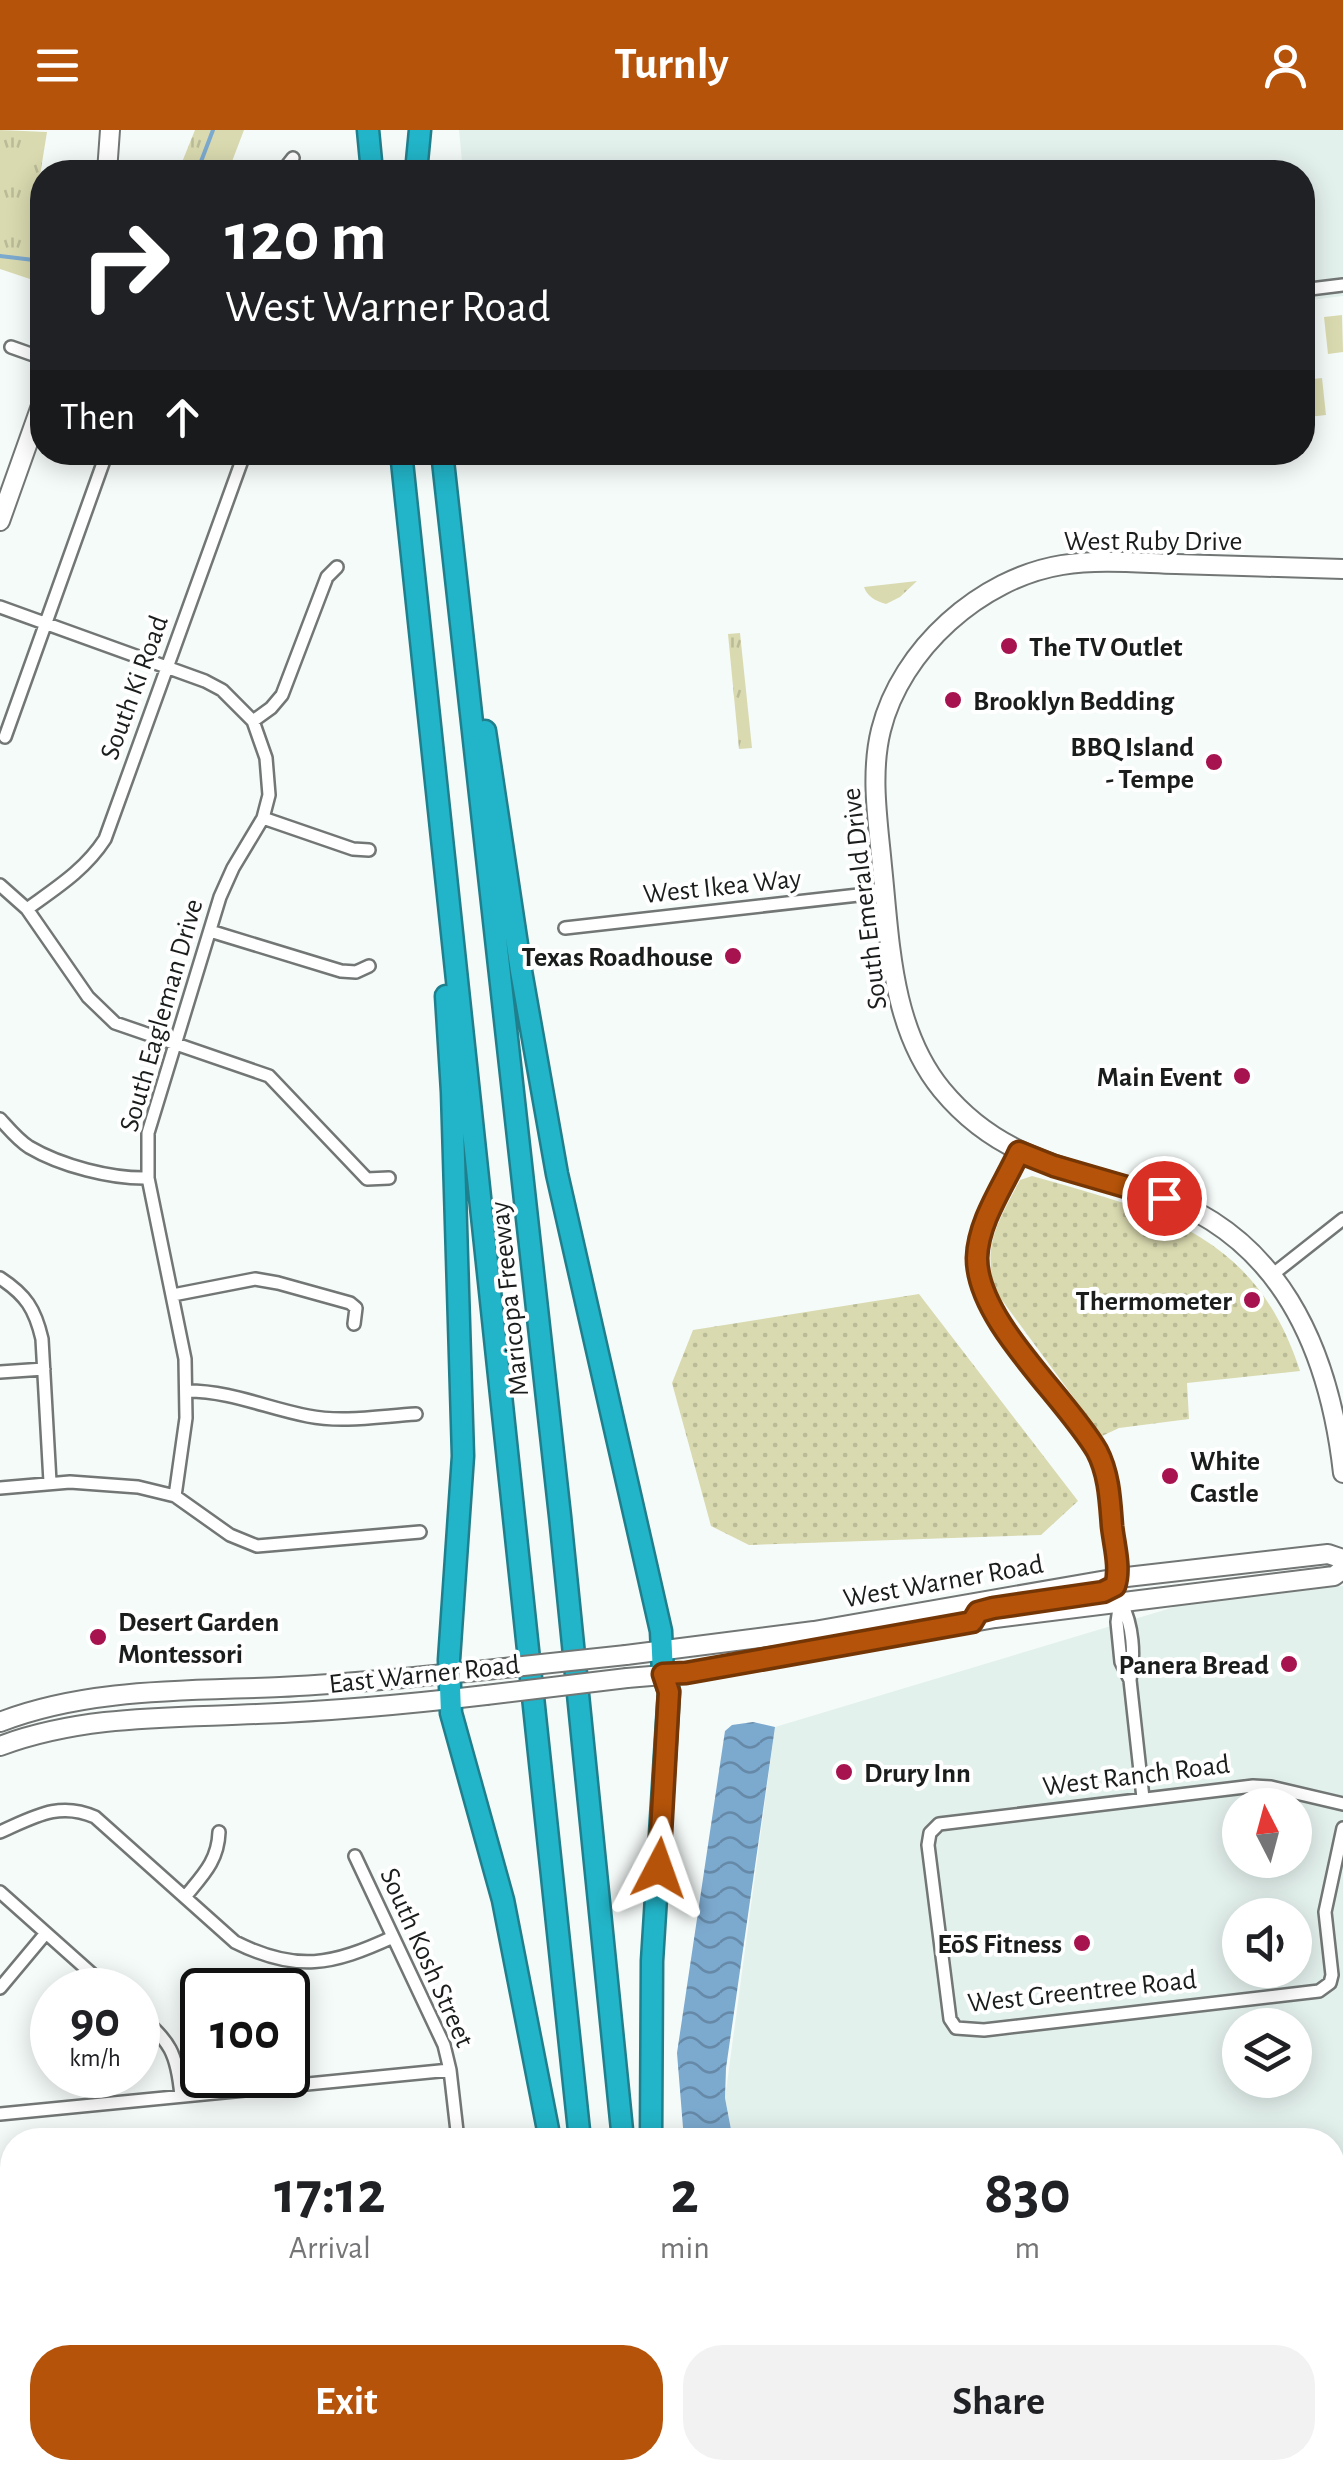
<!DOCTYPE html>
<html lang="en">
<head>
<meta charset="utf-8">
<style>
	body { margin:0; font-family:"Alegreya Sans",sans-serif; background:#f2f2f2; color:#202124; height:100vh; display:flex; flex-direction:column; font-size:38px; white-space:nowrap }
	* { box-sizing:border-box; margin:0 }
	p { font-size:32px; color:#757577 }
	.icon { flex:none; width:55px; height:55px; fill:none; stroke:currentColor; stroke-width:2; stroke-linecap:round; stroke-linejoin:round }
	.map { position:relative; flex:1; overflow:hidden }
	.details { position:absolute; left:0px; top:1998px; width:1345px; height:352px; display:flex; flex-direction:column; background:#fff; border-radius:40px 40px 0 0; box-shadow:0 5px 25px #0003 }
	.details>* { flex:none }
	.guide { position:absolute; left:30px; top:30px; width:1285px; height:305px; border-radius:40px; box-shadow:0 5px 25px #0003; background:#202124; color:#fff; overflow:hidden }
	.needle { width:65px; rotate:354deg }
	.controls { position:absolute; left:1222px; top:1658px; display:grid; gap:20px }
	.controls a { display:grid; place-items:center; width:90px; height:90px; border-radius:50%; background:#fff; box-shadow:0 5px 25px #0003; font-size:50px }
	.speed { position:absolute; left:30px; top:1838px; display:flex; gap:20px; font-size:50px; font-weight:700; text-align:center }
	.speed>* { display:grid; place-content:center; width:130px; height:130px; border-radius:50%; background:#fff; box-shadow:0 5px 25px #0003; line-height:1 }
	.speed small { font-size:25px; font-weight:400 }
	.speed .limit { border:5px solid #111; border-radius:15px; background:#fff; color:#111 }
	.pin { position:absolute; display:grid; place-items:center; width:85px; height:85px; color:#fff; margin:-42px; border:5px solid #fff; border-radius:50%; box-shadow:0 2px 10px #0007 }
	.me { position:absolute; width:110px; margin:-55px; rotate:4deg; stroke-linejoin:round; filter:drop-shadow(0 0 8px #0008) }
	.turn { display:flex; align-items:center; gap:35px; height:210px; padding:0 30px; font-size:45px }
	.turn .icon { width:130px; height:130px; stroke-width:2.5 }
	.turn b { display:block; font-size:70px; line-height:85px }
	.then { display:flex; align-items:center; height:95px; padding:0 30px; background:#0003; gap:20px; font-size:38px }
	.eta { display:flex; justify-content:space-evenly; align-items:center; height:170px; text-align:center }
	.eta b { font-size:60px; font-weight:700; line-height:70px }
	.primary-button { display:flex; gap:20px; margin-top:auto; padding:20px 30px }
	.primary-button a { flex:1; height:115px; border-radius:40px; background:#b45309; color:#fff; font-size:40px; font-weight:700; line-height:115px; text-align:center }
	.primary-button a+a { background:#f2f2f2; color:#202124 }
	header { display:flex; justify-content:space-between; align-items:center; height:130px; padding:0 30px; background:#b45309; color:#fff; font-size:45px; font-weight:700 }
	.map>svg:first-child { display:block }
</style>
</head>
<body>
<header><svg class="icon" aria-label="menu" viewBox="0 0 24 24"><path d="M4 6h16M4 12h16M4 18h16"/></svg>Turnly<svg class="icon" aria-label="person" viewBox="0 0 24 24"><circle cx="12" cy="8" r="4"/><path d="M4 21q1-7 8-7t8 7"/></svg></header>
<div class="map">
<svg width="1343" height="2348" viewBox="0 0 1343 2348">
	<defs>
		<pattern id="grass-tufts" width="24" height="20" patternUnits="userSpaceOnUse" patternTransform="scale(2.5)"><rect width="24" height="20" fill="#dadab0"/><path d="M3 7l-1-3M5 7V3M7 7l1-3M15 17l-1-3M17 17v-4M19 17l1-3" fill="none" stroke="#babb97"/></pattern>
		<pattern id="park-dots" width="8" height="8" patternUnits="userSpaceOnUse" patternTransform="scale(2.5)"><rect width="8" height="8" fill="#dadab0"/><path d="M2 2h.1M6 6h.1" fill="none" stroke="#babb97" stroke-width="1.8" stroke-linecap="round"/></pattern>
		<pattern id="water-waves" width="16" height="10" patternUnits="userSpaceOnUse" patternTransform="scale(2.5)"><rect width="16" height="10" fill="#7ca9ce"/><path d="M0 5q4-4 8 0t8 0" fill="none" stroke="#6589a7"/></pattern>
	</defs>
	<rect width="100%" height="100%" fill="#f5fbf9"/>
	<!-- built -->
	<path fill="#e3f1ed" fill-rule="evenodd" d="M459,0H1343V166L1303,171L1302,42H463Z
		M1343,1456V2348L1332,2278V2010H733L725,1968L775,1597L1181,1475ZM1240,1675H1295V1730H1240ZM1240,1785H1295V1840H1240ZM1240,1895H1295V1950H1240Z"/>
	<!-- grass -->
	<path fill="url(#grass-tufts)" d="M0,0L47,2L31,101L42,104V153L0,139Z
		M195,0H244L228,42H178Z
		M917,451L900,467L886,474C875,471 867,466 864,457Z
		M740,503L752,618L739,619L728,504Z"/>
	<!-- park -->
	<path fill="url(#park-dots)" d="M1032,1046C1158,1082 1255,1102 1300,1241L1187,1253L1189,1289L1119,1298L1102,1306L996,1162C981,1115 999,1091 1020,1050Z
		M919,1164L1078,1371L1041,1405L749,1415L711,1396L672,1253L693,1200Z"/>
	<!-- pitch -->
	<path fill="#dadab0" d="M1342,185L1343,222L1328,224L1324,187Z
		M1322,248L1326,285L1308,287L1304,250Z"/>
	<!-- water -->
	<path fill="url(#water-waves)" d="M753,1592L775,1597L726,1938L725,1968L733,2010H684L677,1923L725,1601L732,1595Z
		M1333,2278L1341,2348H712L711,2338H1332Z"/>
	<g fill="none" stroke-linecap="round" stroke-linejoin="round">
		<!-- stream -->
		<path stroke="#7ca9ce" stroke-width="4" d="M197,42L213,0
			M0,126L42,131"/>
		<!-- street casing -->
		<g stroke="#727675" stroke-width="16">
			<path id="street" d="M282,42L293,28
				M1302,160L1343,155
				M11,217L42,228
				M0,477L205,551L222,560L253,591L266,628L269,665L263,688L233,738L220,767L148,1003V1048L185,1229L186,1288L175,1366
				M253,591L271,578L282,565L327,447L337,437
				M5,607L107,322
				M263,688L353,719L369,720
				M0,755L27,779L88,867L115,893L269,946L367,1049L389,1048
				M27,779C56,758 85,740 105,709L245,322
				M565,798L885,762
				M210,801L341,841L356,842L369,836
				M0,989C9,999 18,1010 29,1017C61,1036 112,1049 148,1048
				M1019,1022C1005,1051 985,1082 979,1114C967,1179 1063,1270 1098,1324L1106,1346L1118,1448
				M1272,1145L1343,1089
				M0,1148C26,1165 35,1179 42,1209L50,1352
				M173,1165L255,1149L278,1153L350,1173L356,1178L354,1194
				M0,1242L44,1239
				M187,1261C231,1261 266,1278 308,1286C343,1293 381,1286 416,1284
				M0,1358L70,1352L138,1357L175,1366L230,1405L257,1416L420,1402
				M1120,1471L1117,1492L1121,1532L1130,1550L1143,1668
				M1121,1472C1133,1495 1135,1525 1130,1550
				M1343,1674L1271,1657L1253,1656L939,1694L930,1703L928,1715L950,1889L956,1898L984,1900L1319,1861L1330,1853L1332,1845L1325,1782L1343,1698
				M0,1702C34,1687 59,1671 95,1687L235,1812C297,1843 332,1835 393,1807
				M355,1726L444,1915L450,1940L458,2010
				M0,1762L110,1860
				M185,1767C203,1745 218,1731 219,1702
				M0,1858L46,1803
				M138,1884C170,1912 177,1922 181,1966
				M0,1984L450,1940
				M0,2105L12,2104
				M0,2225L12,2224
				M114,2338L117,2348
				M491,2338L492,2348"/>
		</g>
		<!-- secondary casing -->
		<g stroke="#727675" stroke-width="22">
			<path id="secondary" d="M107,42L110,0
				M0,391L42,273
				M1343,439C1287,437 1232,436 1176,434C1139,433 1100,429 1062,435C981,448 901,519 881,600C870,644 878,692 882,736C890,812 891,898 942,960C999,1029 1067,1038 1148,1062C1279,1102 1329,1218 1343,1343
				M626,1525L814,1501L1118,1448L1328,1424L1343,1429
				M627,1548L687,1543L995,1488L1334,1446L1343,1439
				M0,1592C88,1558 187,1561 280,1557C348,1554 417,1547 486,1540
				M0,1616C83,1585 170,1588 257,1584C334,1581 410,1574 486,1565"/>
		</g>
		<!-- highway casing -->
		<g stroke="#207f8c" stroke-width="25">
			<path id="highway" d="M368,0L372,42
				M416,42L420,0
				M401,322L580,2010
				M442,322L560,1386L623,2010
				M485,601L521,841L557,1044L661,1501L663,1544L669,1561L652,1831L651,2010
				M446,866L452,962L463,1326L449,1530L451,1583L503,1770L550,2010
				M600,2338L601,2348
				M615,2338L616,2348
				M657,2338L658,2348"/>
		</g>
		<!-- street -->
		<use href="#street" stroke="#fff" stroke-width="11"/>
		<!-- secondary -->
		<use href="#secondary" stroke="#fff" stroke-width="18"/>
		<!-- highway -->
		<use href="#highway" stroke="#22b4c8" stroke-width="20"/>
		<!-- secondary-bridge casing -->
		<g stroke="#727675" stroke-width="22" stroke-linecap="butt">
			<path id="secondary-bridge" d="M486,1540L626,1525
				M486,1565L627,1548"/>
		</g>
		<!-- secondary-bridge -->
		<use href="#secondary-bridge" stroke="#fff" stroke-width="18"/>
	</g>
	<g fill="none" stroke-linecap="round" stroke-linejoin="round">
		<!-- route casing -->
		<g stroke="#753606" stroke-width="25">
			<path id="route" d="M659,1738L669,1562L663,1544L686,1543L972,1492L978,1482L993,1478L1103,1462L1115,1456C1121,1438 1114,1415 1112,1396C1110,1370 1109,1344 1097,1321C1065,1266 977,1192 977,1128C978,1091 1004,1055 1019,1022L1054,1036L1164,1068"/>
		</g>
		<!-- route -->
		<use href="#route" stroke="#b45309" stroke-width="18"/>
	</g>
	<!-- markers -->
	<g fill="#a6134f" stroke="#fff" stroke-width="4">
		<circle cx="1009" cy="516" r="10"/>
		<circle cx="953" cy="570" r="10"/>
		<circle cx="1214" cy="632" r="10"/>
		<circle cx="733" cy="826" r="10"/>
		<circle cx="1242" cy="946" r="10"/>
		<circle cx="1252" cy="1170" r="10"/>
		<circle cx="1170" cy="1346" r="10"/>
		<circle cx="98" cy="1507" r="10"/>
		<circle cx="1289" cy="1534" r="10"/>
		<circle cx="844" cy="1642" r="10"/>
		<circle cx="1082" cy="1813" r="10"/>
	</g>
	<g text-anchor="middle" stroke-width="8" stroke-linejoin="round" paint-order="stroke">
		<!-- street labels -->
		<g font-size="28" fill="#1b1d1d" stroke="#fff">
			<text x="1153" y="420">West Ruby Drive</text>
			<text transform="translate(133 557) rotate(-70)" y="10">South Ki Road</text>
			<text transform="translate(722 755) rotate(-6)" y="10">West Ikea Way</text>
			<text transform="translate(863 769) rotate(-97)" y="10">South Emerald Drive</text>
			<text transform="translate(160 885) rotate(-74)" y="10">South Eagleman Drive</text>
			<text transform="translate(508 1169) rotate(-96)" y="10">Maricopa Freeway</text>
			<text transform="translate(943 1450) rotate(-10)" y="10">West Warner Road</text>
			<text transform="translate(424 1543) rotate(-6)" y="10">East Warner Road</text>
			<text transform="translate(1136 1644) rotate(-7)" y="10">West Ranch Road</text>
			<text transform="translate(428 1827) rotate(66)" y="10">South Kosh Street</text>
			<text transform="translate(1082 1860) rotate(-6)" y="10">West Greentree Road</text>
		</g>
		<!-- poi labels -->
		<g font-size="28" font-weight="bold" fill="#1b1d1d" stroke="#fff" text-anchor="end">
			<text x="1029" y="526" text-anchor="start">The TV Outlet</text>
			<text x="973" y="580" text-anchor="start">Brooklyn Bedding</text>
			<text x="1194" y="626">BBQ Island<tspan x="1194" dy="32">- Tempe</tspan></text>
			<text x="713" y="836">Texas Roadhouse</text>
			<text x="1222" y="956">Main Event</text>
			<text x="1232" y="1180">Thermometer</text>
			<text x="1190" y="1340" text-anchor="start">White<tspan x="1190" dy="32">Castle</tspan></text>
			<text x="118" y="1501" text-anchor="start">Desert Garden<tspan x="118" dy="32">Montessori</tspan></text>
			<text x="1269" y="1544">Panera Bread</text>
			<text x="864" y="1652" text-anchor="start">Drury Inn</text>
			<text x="1062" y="1823">EōS Fitness</text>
		</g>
	</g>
</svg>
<div class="controls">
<a><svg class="needle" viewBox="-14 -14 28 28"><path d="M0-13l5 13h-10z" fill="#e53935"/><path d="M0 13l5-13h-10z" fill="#757577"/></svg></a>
<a><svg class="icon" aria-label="sound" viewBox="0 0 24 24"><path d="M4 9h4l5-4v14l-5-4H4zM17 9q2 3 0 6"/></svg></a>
<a><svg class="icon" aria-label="layers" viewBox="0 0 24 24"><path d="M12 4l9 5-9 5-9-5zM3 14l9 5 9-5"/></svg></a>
</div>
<div class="speed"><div>90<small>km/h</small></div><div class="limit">100</div></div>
<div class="pin" style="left:1164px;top:1068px;background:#d93025"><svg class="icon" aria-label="arrive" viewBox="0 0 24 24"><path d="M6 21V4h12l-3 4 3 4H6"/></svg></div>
<svg class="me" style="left:659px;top:1738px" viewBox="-20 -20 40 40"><path d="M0-17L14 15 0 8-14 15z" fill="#b45309" stroke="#fff" stroke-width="4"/></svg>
<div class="guide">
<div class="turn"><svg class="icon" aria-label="right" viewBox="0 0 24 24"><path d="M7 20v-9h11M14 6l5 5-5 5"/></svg><div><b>120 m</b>West Warner Road</div></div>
<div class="then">Then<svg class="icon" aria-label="ahead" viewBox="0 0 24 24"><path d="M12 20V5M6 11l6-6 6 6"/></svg></div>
</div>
<section class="details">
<div class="eta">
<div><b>17:12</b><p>Arrival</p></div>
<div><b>2</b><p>min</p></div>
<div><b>830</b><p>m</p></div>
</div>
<div class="primary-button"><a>Exit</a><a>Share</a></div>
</section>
</div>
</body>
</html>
